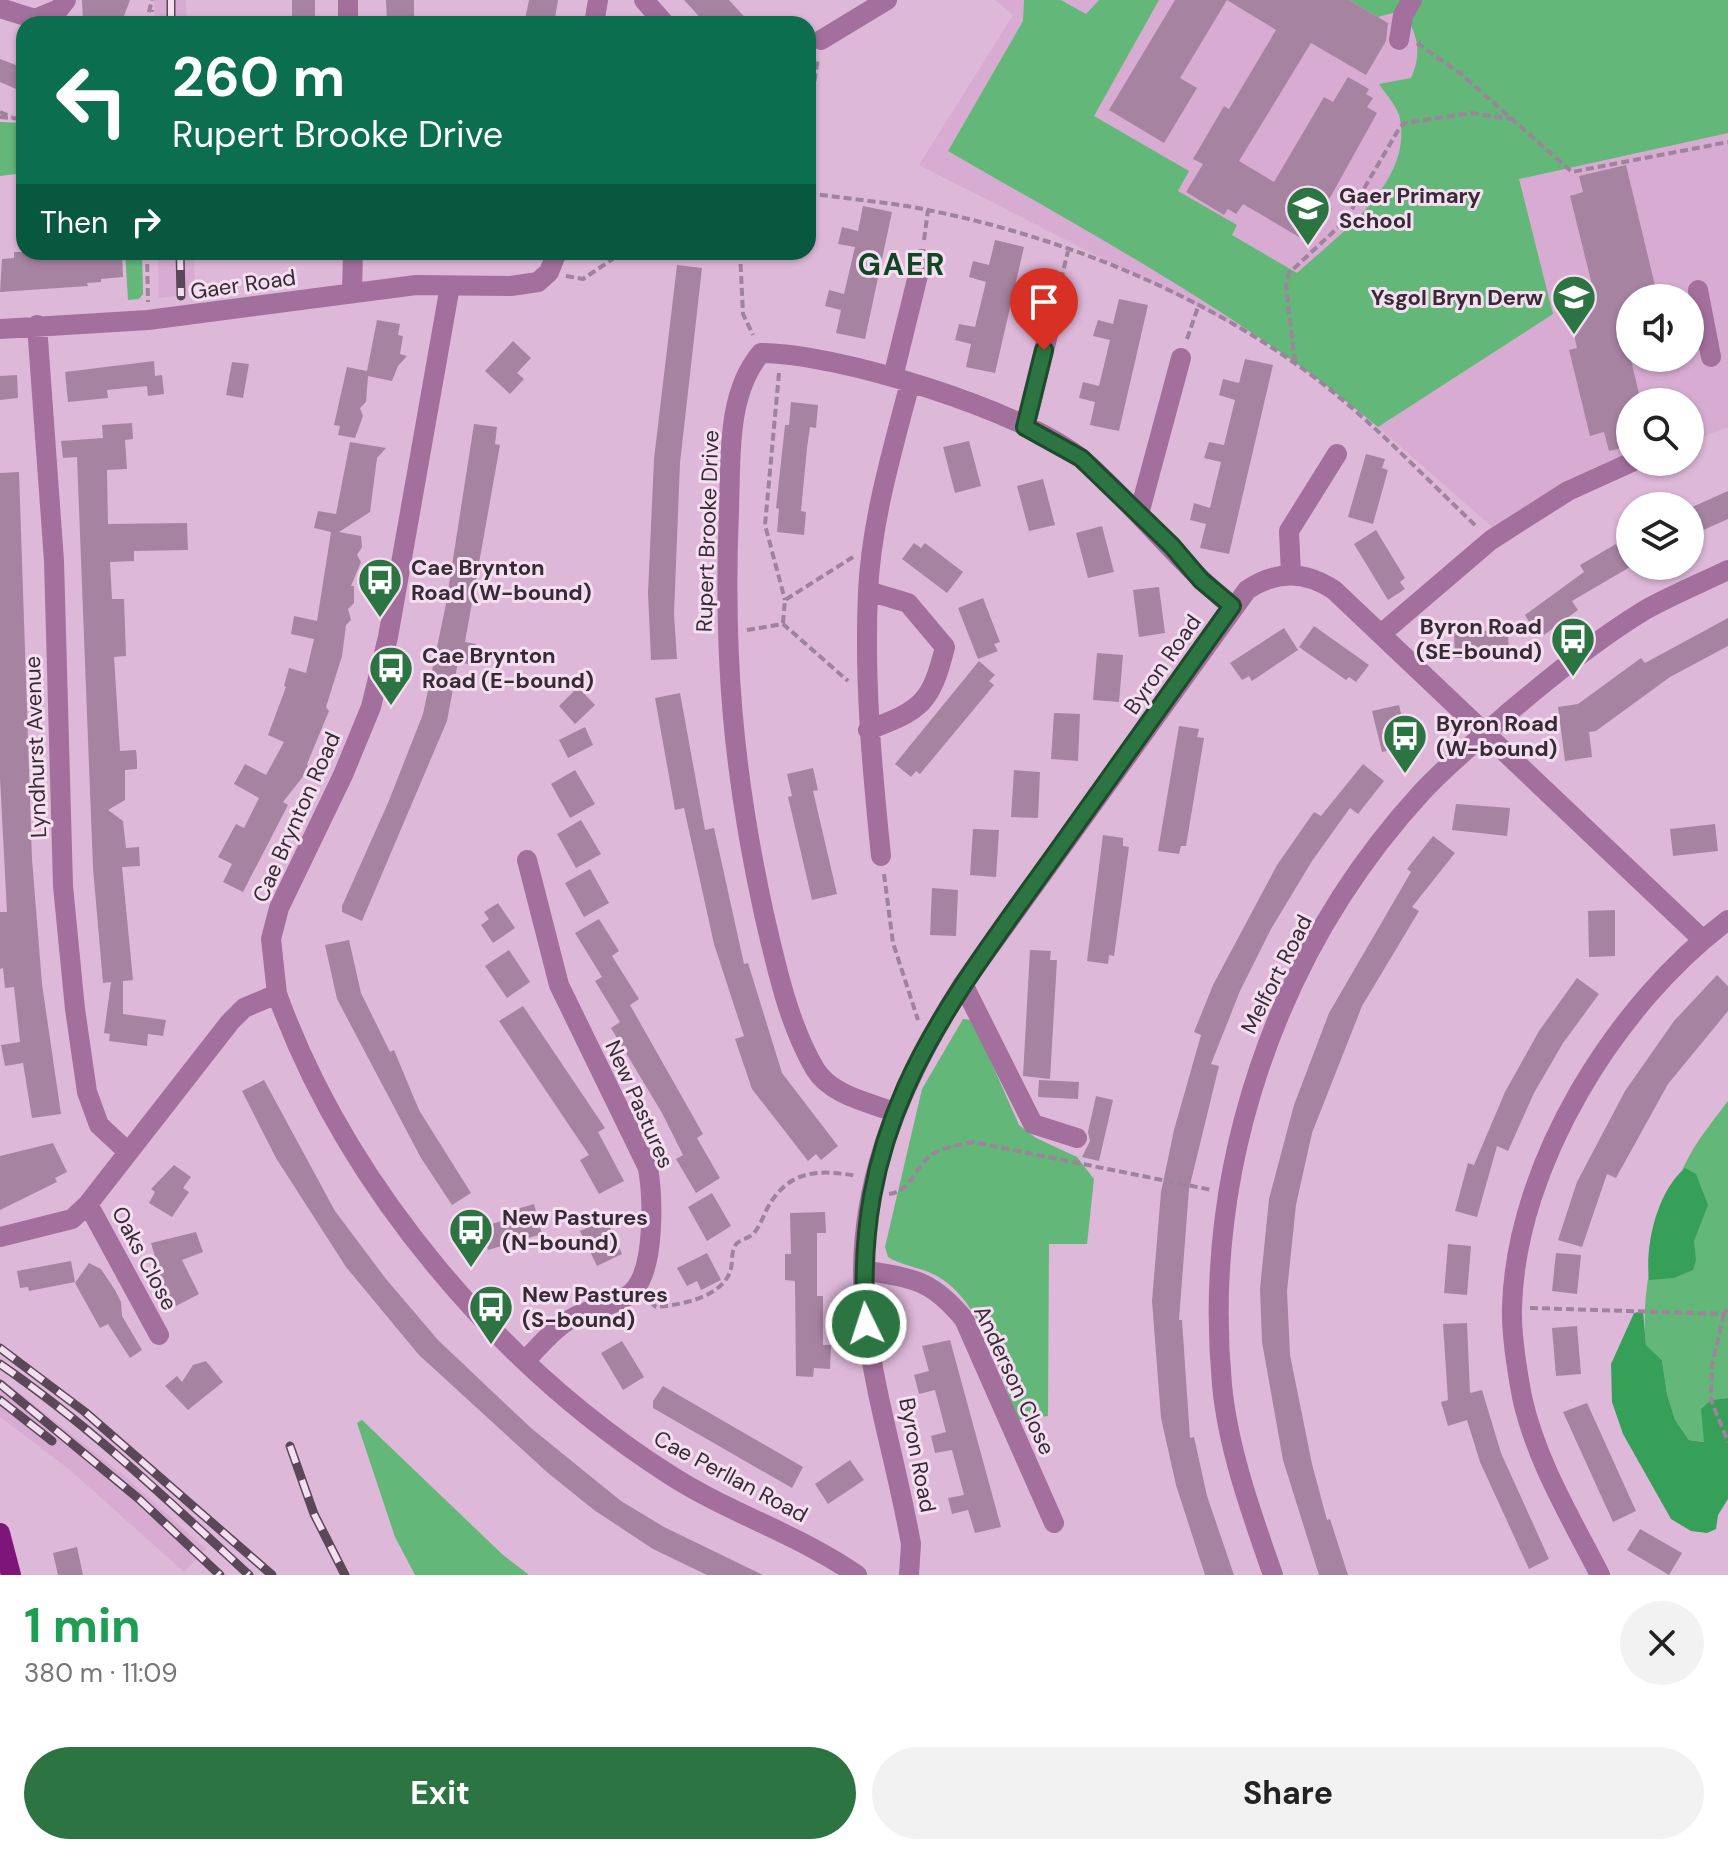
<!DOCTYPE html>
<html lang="en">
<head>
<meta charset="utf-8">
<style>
	body { margin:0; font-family:"DM Sans",sans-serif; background:#f2f2f2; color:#222; height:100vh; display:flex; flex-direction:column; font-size:30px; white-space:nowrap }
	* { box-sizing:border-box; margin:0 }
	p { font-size:26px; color:#767676 }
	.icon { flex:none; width:44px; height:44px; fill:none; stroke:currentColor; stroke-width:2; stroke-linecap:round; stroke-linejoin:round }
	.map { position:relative; height:1575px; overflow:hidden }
	.side { display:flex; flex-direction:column; background:#fff; flex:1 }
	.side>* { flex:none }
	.hud { position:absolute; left:16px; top:16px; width:800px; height:244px; border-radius:24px; box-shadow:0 2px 6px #0004; background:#0b6e4f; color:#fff; overflow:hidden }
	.tools { position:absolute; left:1616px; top:284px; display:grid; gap:16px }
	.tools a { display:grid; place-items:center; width:88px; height:88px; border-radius:50%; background:#fff; box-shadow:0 2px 6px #0004; font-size:40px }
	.pin { position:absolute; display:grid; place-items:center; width:68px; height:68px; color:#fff; margin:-82px -34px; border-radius:50% 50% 50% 0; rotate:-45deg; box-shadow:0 0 8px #0007 }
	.pin .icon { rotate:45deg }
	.me { position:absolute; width:88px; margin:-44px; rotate:356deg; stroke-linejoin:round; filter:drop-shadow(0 0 6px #0008) }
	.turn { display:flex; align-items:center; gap:28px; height:168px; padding:0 24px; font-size:36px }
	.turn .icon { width:104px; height:104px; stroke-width:2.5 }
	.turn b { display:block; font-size:56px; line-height:68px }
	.then { display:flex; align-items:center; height:76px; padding:0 24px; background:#0003; gap:16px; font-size:30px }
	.round { display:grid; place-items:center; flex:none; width:84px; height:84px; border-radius:42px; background:#f2f2f2 }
	.head { display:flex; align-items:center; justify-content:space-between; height:136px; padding:0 24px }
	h1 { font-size:48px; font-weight:700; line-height:60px; color:#1e9e55 }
	.action { display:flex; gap:16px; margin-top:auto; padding:16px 24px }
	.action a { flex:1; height:92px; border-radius:48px; background:#2c7442; color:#fff; font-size:32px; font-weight:700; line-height:92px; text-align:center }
	.action a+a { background:#f2f2f2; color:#222 }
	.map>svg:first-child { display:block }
</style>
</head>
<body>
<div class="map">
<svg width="1728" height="1575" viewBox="0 0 1728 1575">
	<rect width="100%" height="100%" fill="#deb8d9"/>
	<!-- built -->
	<path fill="#d8acd2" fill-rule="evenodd" d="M154,0H186L187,24H155Z
		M995,0H1728V427L1690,442V402H1630V462H1643L1594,486L1507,540L1378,427L1280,349L919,165L1013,15ZM1630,298H1690V358H1630Z
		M158,252H194L195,294L158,298Z
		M0,1378L121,1473L206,1549L184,1572L70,1470L0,1417Z"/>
	<!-- green -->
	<path fill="#63b779" d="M1024,0H1061L1086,14L1099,0H1159L1094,116L1189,171L1178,191L1237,225L1232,235L1297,273C1338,235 1416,181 1399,115C1396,105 1385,93 1379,84L1411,78C1422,54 1419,31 1400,11L1378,17L1349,0H1728V133L1519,179L1553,314L1378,427C1246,316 1096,237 948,151L1023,21Z
		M0,122L24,123V173L0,176Z
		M125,252H142L143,294L139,299L128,300Z
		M963,1019L971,1020L976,1028L1019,1125L1036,1138L1077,1157L1094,1179L1087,1244H1049L1048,1416L1018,1420C999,1374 983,1300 935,1275C920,1267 902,1266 888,1257L885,1247L922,1089Z
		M1728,1101V1398L1711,1400L1702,1421L1706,1435L1704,1442L1689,1440L1675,1420L1667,1394L1662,1360L1646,1345C1639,1282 1661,1207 1692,1151C1702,1134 1716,1117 1728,1101Z
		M362,1420L502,1554L529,1575H415L395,1537L357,1423Z"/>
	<!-- forest -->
	<path fill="#36a058" d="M1685,1168L1696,1174L1708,1205L1694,1241L1696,1260L1693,1270L1674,1278L1649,1280C1645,1244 1657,1192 1685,1168Z
		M1643,1311L1646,1345L1662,1360L1667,1394L1675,1420L1689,1440L1704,1442L1701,1409L1711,1400L1728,1398V1499L1718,1515L1716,1529L1707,1533L1691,1531L1671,1519L1623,1434L1612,1402L1611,1364L1634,1313Z"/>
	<!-- building -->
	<path fill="#a783a2" d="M82,0H130L121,24H83Z
		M292,0H315V24H292Z
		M386,0H414V24H387Z
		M529,0H558L554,24H524Z
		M684,0H729L751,24H706Z
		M1175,0H1349L1388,23L1386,41L1366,75L1311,43L1239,161L1274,182L1324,97L1333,102L1348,77L1369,89L1366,94L1373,98L1367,107L1377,113L1326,205L1332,209L1311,244L1243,204L1236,214L1228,209L1224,215L1186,192L1203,164L1193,159L1224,106L1229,109L1276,30L1227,0L1180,78L1197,88L1164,143L1109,110Z
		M0,59L24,68V86L18,84L16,89L0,82Z
		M1626,165L1658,298H1630V338L1626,339L1641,402H1630V425L1625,426L1630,446L1609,451L1604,432L1590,436L1569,350L1577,348L1567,304L1595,297L1570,196L1583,192L1579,176Z
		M863,206L892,212L865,339L836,333L841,310L825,306L829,290L844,294L855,247L838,244L842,227L858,231Z
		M995,240L1024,247L995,373L966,367L971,344L955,340L959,324L975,327L986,282L969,277L973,261L989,265Z
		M14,252H122L123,277L101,279V282L87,283L88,286L0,292L2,259L14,258Z
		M677,265L702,268L680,463L674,614L677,659L651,660L648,593L654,459Z
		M1119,299L1148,305L1119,431L1090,425L1095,402L1079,398L1083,382L1099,386L1110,340L1093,336L1098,320L1113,324Z
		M377,320L400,324L398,335L403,336L400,354L407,356L398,366L392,381L368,376L366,402L360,408L363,416L355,438L338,435L340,426L334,425L347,367L367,371Z
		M513,341L531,358L517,373L524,379L510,394L485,371Z
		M1245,359L1273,365L1229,554L1200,548L1206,524L1190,520L1194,503L1210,508L1221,462L1204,458L1209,442L1224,445L1235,400L1219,395L1223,379L1239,383Z
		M154,361L155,376L162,375L164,394L148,396L147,386L107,390L108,398L68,402L65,372Z
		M232,362L249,364L243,398L226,395Z
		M17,375L18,398L0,400V376Z
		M791,402L818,405L816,428L810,427L807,448L801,511L806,512L804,535L777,532L779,509L776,508L785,425H789Z
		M132,423L133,439L125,440L127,469L107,470L108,524L187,523L188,550L134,551V561L110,562L112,599H124L126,656L114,657L120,751L136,750L137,761V769L125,770V800L108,810L123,821L126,848L139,847L140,866L122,867L133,980L123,981V1014L166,1020L163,1036L148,1034L147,1046L109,1041L110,1034L104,1033L111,982L103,983L93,868L77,457L63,458L61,441L103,438L102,425Z
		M474,424L497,427L495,444L500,445L465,642L476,644L472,665L458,662L447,721L362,921L342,912V906L388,803L423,714L446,604Z
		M969,441L981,486L955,493L943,447Z
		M350,442L386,448L377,458L370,512L339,532L361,536L362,547L357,555L361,562L351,586H354V603L348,609L351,620L346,625L342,656L326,707L329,711L307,764L309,769L283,802L288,805L243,892L223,882L232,864L218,857L236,824L244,828L259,798L234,784L245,764L266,775L284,742L268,735L286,687L284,686L289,668L306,673L314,639L291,634L294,616L317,621L331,532L314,528L318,511L336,514Z
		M1366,454L1385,459L1382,468L1388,470L1373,524L1348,517Z
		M19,472L32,859L42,984L61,1114L32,1118L23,1063L5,1066L1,1045L20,1042L14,987L5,988L3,968L0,969V912H7L0,778V473Z
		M1043,479L1055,525L1029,531L1017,486Z
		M1728,491V519L1699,532L1690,508Z
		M1102,526L1114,572L1088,578L1076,533Z
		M1376,530L1405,578L1400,582L1405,589L1388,600L1354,544Z
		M914,543L921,548L925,543L963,572L947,593L902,559Z
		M1616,544L1630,567L1572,601L1578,610L1544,635L1535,623L1531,625L1525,615L1584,572L1580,565Z
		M1159,587L1165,633L1139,637L1133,590Z
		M983,598L1000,642L994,644L998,651L978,659L958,608Z
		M1728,618V646L1670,677L1596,731L1589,732L1592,757L1565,761L1558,707L1578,704L1641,658L1645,663Z
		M1314,626L1369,665L1356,682L1349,677L1346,680L1299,647Z
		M1284,628L1298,650L1252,681L1249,676L1242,680L1230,663Z
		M1499,630H1508L1509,658H1455L1454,632Z
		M1097,653L1123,655L1119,702L1093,700Z
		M979,661L995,675L989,681L994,685L920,774L916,771L911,777L895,764Z
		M578,687L595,705L575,724L559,706Z
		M680,693L705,830L714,828L744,964L748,963L782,1073L838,1146L821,1160L816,1154L808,1161L752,1089L735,1039L744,1036L714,944L684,808L675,810L655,698Z
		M1399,705L1409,746L1382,752L1372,711Z
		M1054,713L1080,714L1078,761L1051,759Z
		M1179,726L1199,729L1197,737L1204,738L1186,846H1181L1179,854L1158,851Z
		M585,727L593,745L568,758L559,740Z
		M1363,764L1384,781L1358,814L1350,808L1312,861L1271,929L1240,991L1211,1064L1219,1066L1189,1189L1179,1320H1182L1190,1438L1194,1437L1207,1496L1234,1575H1205L1176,1485L1161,1418L1152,1301L1161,1192L1174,1130L1201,1035L1194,1032L1213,985L1277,865L1314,812L1321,816Z
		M813,768L818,790L813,791L837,894L812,900L788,797L792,796L787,774Z
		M575,770L595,804L570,818L551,784Z
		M1014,770L1040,772L1038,818L1011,817Z
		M1456,804L1510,808L1507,836L1452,830Z
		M581,820L601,854L576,868L557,834Z
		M1715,824L1718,851L1673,856L1670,829Z
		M973,829L999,830L996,877L970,875Z
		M1103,835L1123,838V846L1129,847L1114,956L1109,955L1108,964L1087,961Z
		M1433,836L1455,853L1412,907L1419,911L1362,1006L1312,1133L1296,1205L1287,1291L1290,1355L1312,1464L1327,1520L1330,1519L1348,1575H1319L1283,1460L1262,1342L1260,1289L1269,1199L1294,1105L1329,1013L1411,872L1407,869Z
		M590,869L609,903L584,917L565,883Z
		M932,888L958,890L956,936L930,935Z
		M498,903L515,928L493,943L481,925L489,919L484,912Z
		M1615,910V956L1589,957L1588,911Z
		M599,919L619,951L612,956L639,999L630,1005L703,1134L697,1138L720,1178L696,1193L676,1159L683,1155L662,1113L611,1028L620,1022L595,981L602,977L575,933Z
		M349,940L361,993L390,1052L394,1050L419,1110L471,1193L452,1205L421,1158L337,999L325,945Z
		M509,950L530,982L507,998L485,966Z
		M1030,950L1051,951L1050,960H1057L1050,1079L1023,1076Z
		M1717,975L1728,986V1011L1668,1084L1616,1178L1607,1174L1582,1247L1558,1240L1577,1182L1625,1091L1674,1021Z
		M1577,978L1599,994L1563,1043L1534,1093L1508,1151L1497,1146L1477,1217L1455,1211L1468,1163L1474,1165L1505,1092L1539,1031Z
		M523,1006L605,1128L598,1132L624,1181L599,1194L580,1160L589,1155L499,1021Z
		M264,1080L335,1211L386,1279L438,1340L531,1428L621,1501L664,1527L763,1575H707L653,1549L594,1510L548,1473L419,1355L346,1267L276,1158L242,1091Z
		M1039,1080L1079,1082L1078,1099L1038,1097Z
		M1096,1096L1113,1100L1099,1161L1082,1157L1090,1141L1088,1132Z
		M53,1143L67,1172L55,1178L57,1182L0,1210V1156Z
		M174,1165L191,1177L183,1188L189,1192L172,1217L149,1203L155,1192L151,1189Z
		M712,1193L731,1226L707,1241L688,1207Z
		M534,1204L542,1234L488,1250L481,1227L512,1218L510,1211Z
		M825,1212L826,1233H817V1296H823V1345H831L830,1369L814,1368L813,1377L796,1376L795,1281L785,1280V1254H791L790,1213Z
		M606,1219L622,1254L597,1266L580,1231Z
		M196,1232L203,1252L182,1260L199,1294L176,1306L158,1283L156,1272L159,1270L151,1243Z
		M1448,1244L1471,1246L1467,1295L1444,1293Z
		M707,1253L721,1280L701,1290L697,1281L687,1286L677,1268Z
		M1556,1253L1581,1255L1577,1294L1552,1291Z
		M71,1261L75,1282L29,1291L28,1287L20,1288L17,1271Z
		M89,1263L101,1269L115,1290L121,1302L122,1316L142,1350L130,1358L108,1324L100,1328L75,1283Z
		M1467,1323L1470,1393L1482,1390L1501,1453L1549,1559L1529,1569L1480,1462L1467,1420L1448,1426L1441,1402L1448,1400L1443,1324Z
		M1577,1326L1581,1374L1556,1376L1552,1328Z
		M950,1340L1001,1527L975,1533L968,1510L952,1514L948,1498L964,1495L952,1450L935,1453L931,1436L946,1432L935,1390L919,1394L914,1375L929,1371L922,1346Z
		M622,1341L644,1377L623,1390L601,1353Z
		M206,1361L223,1382L188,1410L165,1386L177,1376L182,1382L193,1365Z
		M663,1386L803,1467L792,1488L653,1408V1401Z
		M1587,1403L1636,1511L1613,1522L1563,1412Z
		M850,1460L864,1480L828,1504L815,1484Z
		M1640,1529L1682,1553L1669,1575L1627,1550Z
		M77,1547L83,1575H58L53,1553Z"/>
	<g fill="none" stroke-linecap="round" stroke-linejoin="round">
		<!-- path -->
		<path stroke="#9f829c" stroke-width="4" stroke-dasharray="8 4" stroke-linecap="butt" d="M146,24L152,0
			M152,24V10
			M1417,43L1461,74L1572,172L1728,142
			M808,91L814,84L818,58
			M0,112L12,117
			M0,117L24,119
			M808,193C848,199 889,202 928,210C1057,236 1188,288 1296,364C1362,410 1418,471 1476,526
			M924,240L928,210
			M147,252L148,302
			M740,252L743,314L753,335
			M566,276L583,279L623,252
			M1061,280L1068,251
			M1187,339L1199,304
			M1295,362L1286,286L1289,273L1345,221L1400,127L1405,123L1471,113L1511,119
			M779,373L765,525L785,600
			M783,623L785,600L853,557
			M747,630L783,624L848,681
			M884,874L893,943L918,1020
			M889,1194C911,1191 915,1168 930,1156C942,1147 959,1145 973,1142L1212,1190
			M650,1302L656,1307C680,1305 720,1298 730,1272C733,1264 731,1255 734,1248C737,1239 747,1240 753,1234C760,1227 763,1216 768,1207C789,1170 818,1169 857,1176
			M1530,1308L1724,1314L1728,1308
			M1724,1314L1712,1365L1711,1400L1728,1442"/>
		<!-- minor -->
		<path stroke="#a36f9d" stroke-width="20" d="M348,0V24
			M644,0L665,24
			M0,8L35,19L59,9L66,0
			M594,24L598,0
			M821,40L887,0
			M1399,40L1403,15L1412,0
			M1698,290L1711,357
			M352,292L353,252
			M37,325L54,561L63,886L75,1009L87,1092L99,1125L128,1152
			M0,329L148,320L416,285L511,286L538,282L549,272L557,252
			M893,377L922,259
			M1025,427L1057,298
			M1139,514L1181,358
			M1291,574L1289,531L1337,454
			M1381,634L1491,540L1568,491L1632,462
			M868,730C922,710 931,703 945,647L908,603L868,591
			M881,856C872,768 864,681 868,593C871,522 892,452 910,383
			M963,984L1033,1124L1077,1138
			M277,994C346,1185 499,1366 670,1475C729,1513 798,1534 857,1575
			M894,1112C867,1102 831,1095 815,1069C788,1023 776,965 764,914C733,773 723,654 729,510C731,459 726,394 761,353C837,353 1025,411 1083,460C1136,506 1178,563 1232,606
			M88,1204L159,1335
			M0,1237L72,1219L88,1204L230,1022L244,1008L277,994L271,939L279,908L343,775L371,707L388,637L450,286
			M863,1270C913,1279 930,1278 964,1319L1054,1523
			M526,1360C543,1342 559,1322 583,1313C601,1306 620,1305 634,1290C655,1267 653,1197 648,1168L559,985L527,860
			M909,1575L911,1544C898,1470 875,1397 866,1323C850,1197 898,1087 963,984L1247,590C1276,570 1305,571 1334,590L1702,939
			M1273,1575C1252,1515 1228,1449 1222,1385C1202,1170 1275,952 1422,792C1448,764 1479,739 1508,713C1552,676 1596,640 1645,610C1672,595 1701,583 1728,570
			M1600,1575C1571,1518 1536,1461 1522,1397C1517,1370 1511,1335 1512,1307C1516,1164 1616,1004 1728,920"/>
		<!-- major -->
		<path stroke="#7d1678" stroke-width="20" d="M0,1533L11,1575"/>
		<!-- rail casing -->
		<g stroke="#5a4757" stroke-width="9">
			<path id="rail" d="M171,0V24
				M180,252L181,296
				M0,1348L85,1412L272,1575
				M0,1364C90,1426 169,1501 249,1575
				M0,1384L139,1499L220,1575
				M0,1400L52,1441
				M290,1446L314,1514L345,1575"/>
		</g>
		<!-- rail -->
		<use href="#rail" stroke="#f3dff0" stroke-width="6" stroke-dasharray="18" stroke-linecap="butt"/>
	</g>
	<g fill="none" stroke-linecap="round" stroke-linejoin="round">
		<!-- route casing -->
		<g stroke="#1d4b2b" stroke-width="20">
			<path id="route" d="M866,1324C852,1119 944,1010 1056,853C1115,770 1174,688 1232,606L1201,580L1172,546L1081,458L1025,427L1044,350"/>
		</g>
		<!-- route -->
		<use href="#route" stroke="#2c7442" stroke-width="14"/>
	</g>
	<!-- icons -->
	<defs>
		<g id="school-pin" transform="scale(2.3)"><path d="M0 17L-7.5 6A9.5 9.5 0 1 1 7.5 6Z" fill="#2c7442" stroke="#f3dff0"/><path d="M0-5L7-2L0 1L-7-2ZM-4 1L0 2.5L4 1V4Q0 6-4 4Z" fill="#fff"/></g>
		<g id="bus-pin" transform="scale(2.3)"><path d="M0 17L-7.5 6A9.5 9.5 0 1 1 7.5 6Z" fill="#2c7442" stroke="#f3dff0"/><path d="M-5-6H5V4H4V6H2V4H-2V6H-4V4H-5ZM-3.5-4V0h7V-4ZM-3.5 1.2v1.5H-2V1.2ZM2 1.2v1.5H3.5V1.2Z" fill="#fff"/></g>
	</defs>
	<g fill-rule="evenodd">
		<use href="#school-pin" x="1308" y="208"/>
		<use href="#school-pin" x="1574" y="297"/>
		<use href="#bus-pin" x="380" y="580"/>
		<use href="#bus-pin" x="1573" y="639"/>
		<use href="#bus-pin" x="391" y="668"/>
		<use href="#bus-pin" x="1405" y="736"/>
		<use href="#bus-pin" x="471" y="1230"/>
		<use href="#bus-pin" x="491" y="1307"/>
	</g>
	<g text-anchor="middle" stroke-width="6" stroke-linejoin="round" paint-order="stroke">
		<!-- poi labels -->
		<g font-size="22" font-weight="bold" fill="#372935" stroke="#f3dff0" text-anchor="start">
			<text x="1339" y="203">Gaer Primary<tspan x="1339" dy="25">School</tspan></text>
			<text x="1543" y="305" text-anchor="end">Ysgol Bryn Derw</text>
			<text x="411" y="575">Cae Brynton<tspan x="411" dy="25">Road (W-bound)</tspan></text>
			<text x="1542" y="634" text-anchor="end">Byron Road<tspan x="1542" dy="25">(SE-bound)</tspan></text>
			<text x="422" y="663">Cae Brynton<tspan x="422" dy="25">Road (E-bound)</tspan></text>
			<text x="1436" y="731">Byron Road<tspan x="1436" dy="25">(W-bound)</tspan></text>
			<text x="502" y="1225">New Pastures<tspan x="502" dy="25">(N-bound)</tspan></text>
			<text x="522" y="1302">New Pastures<tspan x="522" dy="25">(S-bound)</tspan></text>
		</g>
		<!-- street labels -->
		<g font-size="22" fill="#372935" stroke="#f3dff0">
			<text transform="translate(243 284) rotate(-8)" y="8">Gaer Road</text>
			<text transform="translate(707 531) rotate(-88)" y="8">Rupert Brooke Drive</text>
			<text transform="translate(1162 664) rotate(-55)" y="8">Byron Road</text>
			<text transform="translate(35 747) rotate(-92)" y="8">Lyndhurst Avenue</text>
			<text transform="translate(296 817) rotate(-66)" y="8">Cae Brynton Road</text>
			<text transform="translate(1276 974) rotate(-63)" y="8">Melfort Road</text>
			<text transform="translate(640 1104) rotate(66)" y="8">New Pastures</text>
			<text transform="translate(145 1258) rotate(62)" y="8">Oaks Close</text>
			<text transform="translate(1015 1380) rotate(65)" y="8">Anderson Close</text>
			<text transform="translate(918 1455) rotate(79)" y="8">Byron Road</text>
			<text transform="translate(731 1476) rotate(28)" y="8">Cae Perllan Road</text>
		</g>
		<!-- district labels -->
		<g font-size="30" font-weight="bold" letter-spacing="2" fill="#124523" stroke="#f3dff0">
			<text x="902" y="275">GAER</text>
		</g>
	</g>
</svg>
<div class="tools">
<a><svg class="icon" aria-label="sound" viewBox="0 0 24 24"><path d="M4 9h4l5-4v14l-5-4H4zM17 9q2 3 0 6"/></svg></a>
<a><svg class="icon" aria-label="search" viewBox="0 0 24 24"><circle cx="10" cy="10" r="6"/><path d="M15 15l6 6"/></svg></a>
<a><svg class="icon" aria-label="layers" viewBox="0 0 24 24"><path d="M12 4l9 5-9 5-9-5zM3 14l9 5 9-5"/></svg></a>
</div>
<div class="pin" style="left:1044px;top:350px;background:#d93025"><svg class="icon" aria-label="arrive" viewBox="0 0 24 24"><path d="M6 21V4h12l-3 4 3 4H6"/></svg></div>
<svg class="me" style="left:866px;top:1324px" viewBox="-20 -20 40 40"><circle r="17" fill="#2c7442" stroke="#fff" stroke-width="3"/><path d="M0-11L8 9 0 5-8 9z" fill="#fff"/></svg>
<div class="hud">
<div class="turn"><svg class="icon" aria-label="left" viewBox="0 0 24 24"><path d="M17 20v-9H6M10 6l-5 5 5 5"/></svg><div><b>260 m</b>Rupert Brooke Drive</div></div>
<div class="then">Then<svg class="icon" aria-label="right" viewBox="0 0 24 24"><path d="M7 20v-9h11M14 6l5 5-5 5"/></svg></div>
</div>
</div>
<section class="side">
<div class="head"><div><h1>1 min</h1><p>380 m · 11:09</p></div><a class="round"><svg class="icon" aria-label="close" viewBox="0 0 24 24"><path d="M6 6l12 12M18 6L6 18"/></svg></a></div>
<div class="action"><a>Exit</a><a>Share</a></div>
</section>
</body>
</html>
